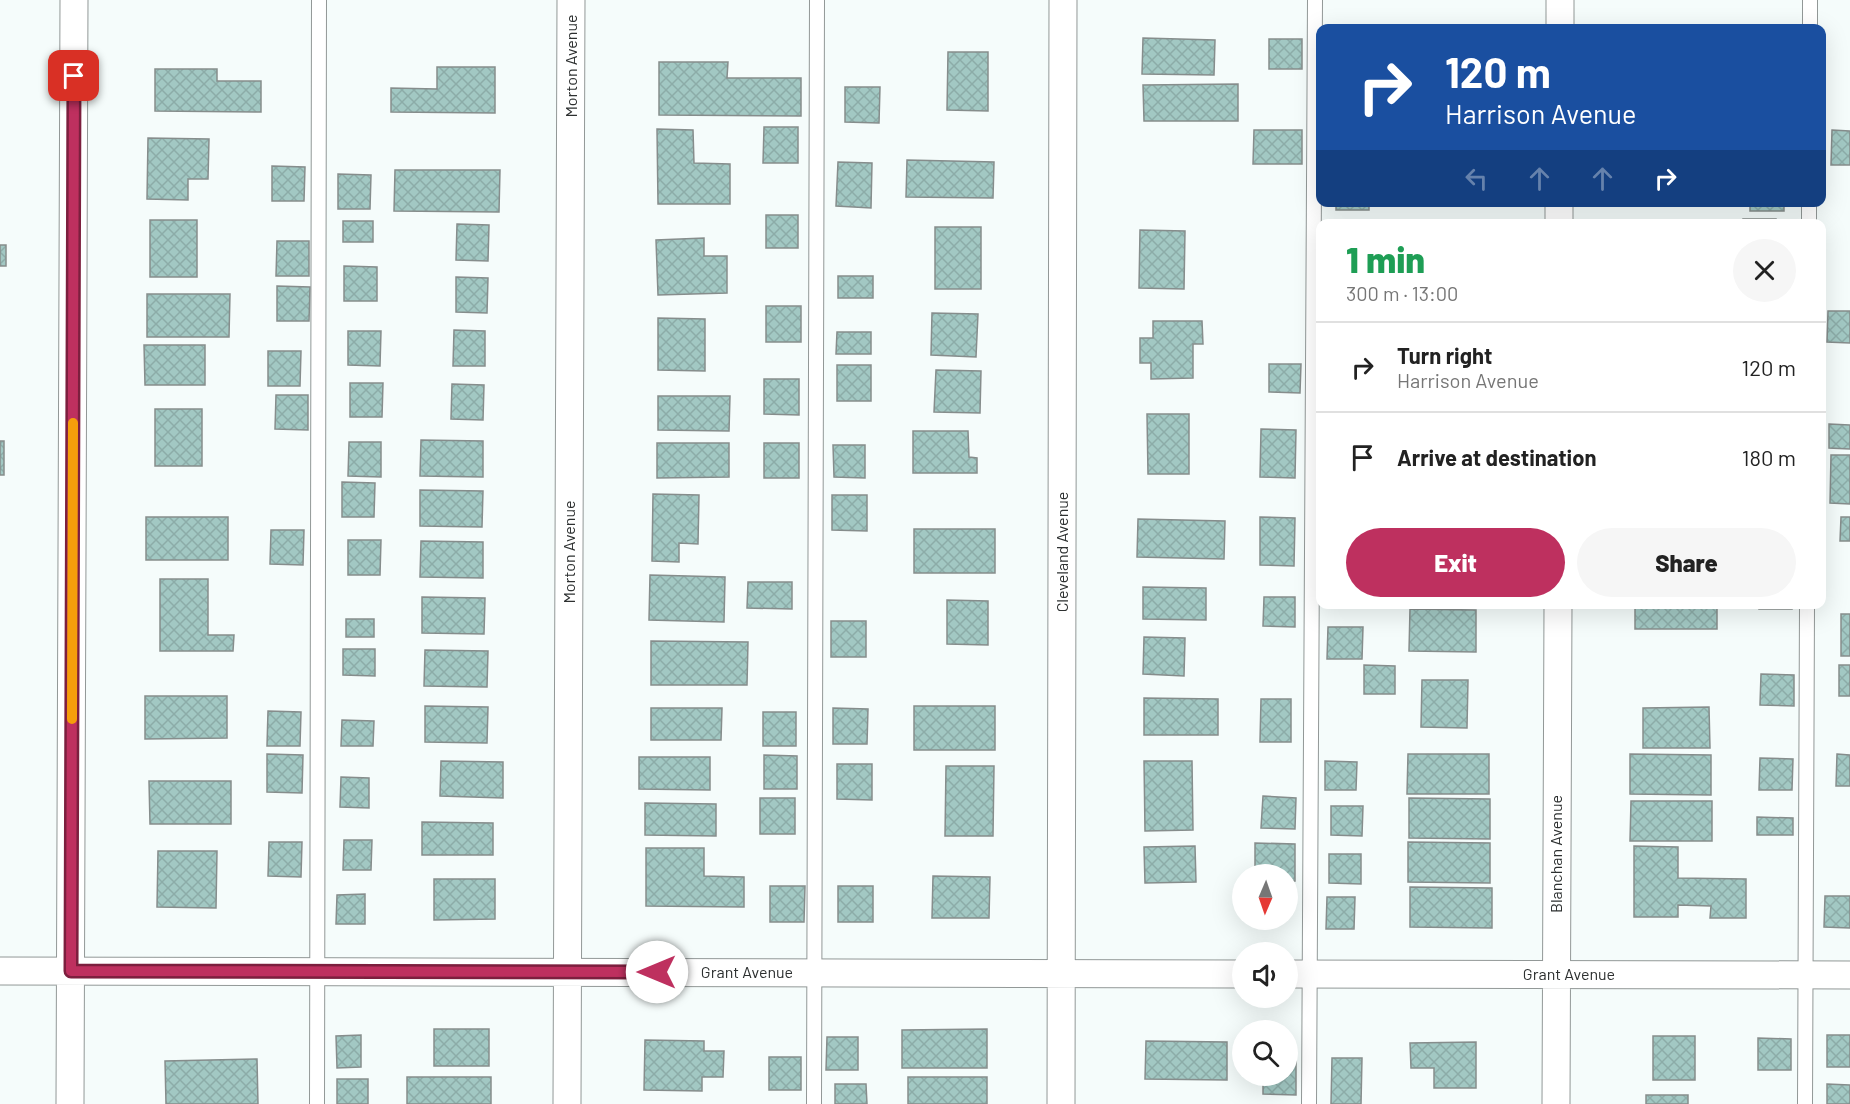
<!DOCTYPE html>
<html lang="en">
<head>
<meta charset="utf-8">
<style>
	body { margin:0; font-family:Barlow,sans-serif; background:#f6f6f6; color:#222; height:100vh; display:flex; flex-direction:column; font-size:22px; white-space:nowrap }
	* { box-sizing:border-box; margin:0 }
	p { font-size:20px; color:#767676 }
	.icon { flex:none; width:33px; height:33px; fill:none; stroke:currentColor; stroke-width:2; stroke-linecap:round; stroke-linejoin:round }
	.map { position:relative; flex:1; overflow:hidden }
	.sheet { position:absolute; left:1316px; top:219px; width:510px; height:390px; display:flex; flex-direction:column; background:#fff; border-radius:12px; box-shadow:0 6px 24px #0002 }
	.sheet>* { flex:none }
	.banner { position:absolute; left:1316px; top:24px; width:510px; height:183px; border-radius:12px; box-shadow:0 6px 24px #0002; background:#1a4fa0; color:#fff; overflow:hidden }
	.needle { width:39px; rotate:182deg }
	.controls { position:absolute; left:1232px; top:864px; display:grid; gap:12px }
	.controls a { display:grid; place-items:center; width:66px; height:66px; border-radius:50%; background:#fff; box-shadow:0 6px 24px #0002; font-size:30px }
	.pin { position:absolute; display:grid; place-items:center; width:51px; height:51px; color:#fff; margin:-26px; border-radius:12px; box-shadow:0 3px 9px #0006 }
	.me { position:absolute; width:66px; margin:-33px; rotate:270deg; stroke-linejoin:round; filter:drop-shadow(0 0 4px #0008) }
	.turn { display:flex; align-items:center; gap:21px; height:126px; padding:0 30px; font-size:27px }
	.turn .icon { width:78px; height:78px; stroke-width:2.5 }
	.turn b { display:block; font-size:42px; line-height:51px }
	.lanes { display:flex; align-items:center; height:57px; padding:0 30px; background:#0003; justify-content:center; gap:30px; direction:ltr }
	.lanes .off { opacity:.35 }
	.round { display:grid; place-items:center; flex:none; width:63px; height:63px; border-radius:32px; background:#f6f6f6 }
	.headline { display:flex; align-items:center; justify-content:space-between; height:102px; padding:0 30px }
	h1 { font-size:36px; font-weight:800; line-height:45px; color:#1e9e55 }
	.cta { display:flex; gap:12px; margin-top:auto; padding:12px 30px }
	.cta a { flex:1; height:69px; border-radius:36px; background:#be305f; color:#fff; font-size:24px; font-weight:800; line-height:69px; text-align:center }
	.cta a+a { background:#f6f6f6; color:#222 }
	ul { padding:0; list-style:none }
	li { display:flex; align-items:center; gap:18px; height:90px; padding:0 30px; border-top:2px solid #e0e0e0 }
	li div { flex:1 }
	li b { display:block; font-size:22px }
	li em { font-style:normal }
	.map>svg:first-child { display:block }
</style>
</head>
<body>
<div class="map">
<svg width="1850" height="1104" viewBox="0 0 1850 1104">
	<defs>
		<pattern id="building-cross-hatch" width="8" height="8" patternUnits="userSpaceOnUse" patternTransform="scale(1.5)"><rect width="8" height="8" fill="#a2c8c3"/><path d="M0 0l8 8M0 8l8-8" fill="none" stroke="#8caca8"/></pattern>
	</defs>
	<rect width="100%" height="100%" fill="#f5fcfb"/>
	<!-- building -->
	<path fill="url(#building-cross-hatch)" stroke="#868d8c" stroke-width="1.5" d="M1143,38L1215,40L1214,75L1142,74Z
		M1269,39H1302V69H1269Z
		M948,52H988V111L947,110Z
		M659,62H728L727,78H801V116L659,115Z
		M437,67H495V113L391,112V88L437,89Z
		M155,69H217V81H261V112L155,111Z
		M1238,84V121H1144L1143,85Z
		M845,87H880L879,123L845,122Z
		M764,127H798V163H763Z
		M657,129L693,130L694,163L730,164V204H658Z
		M1254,130H1302V164H1253Z
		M1832,130L1850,131V165H1831Z
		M148,138L209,139L208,179H188V200L147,199Z
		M907,160L994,162L993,198L906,197Z
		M838,162L872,163L871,208L836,206Z
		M272,166L305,167L304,201H272Z
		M395,170H500L499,212L394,211Z
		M338,174L371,175L370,209H338Z
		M1336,202H1369V210H1336Z
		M1750,202H1784V211H1750Z
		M766,215H798V248H766Z
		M1743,219H1776V224H1743Z
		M150,220H197V277H150Z
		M343,221H373V242H343Z
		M457,224L489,225L488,261L456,260Z
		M935,227H981V289H935Z
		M1140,230L1185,231L1184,289L1139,288Z
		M704,238V256H727V293L658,295L656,240Z
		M277,241H309V276H276Z
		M0,245H6V266H0Z
		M344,266L377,267V301H344Z
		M838,276H873V298H838Z
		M456,277L488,278L487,313L456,312Z
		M277,286L310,287L309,321H277Z
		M147,294H230L229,337H147Z
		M766,306H801V342H766Z
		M1828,311H1850V343L1827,342Z
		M932,313L978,314L976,357L931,355Z
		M658,318L705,319V371L658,370Z
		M1153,321H1202L1203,344H1193V378L1151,379V363H1140V338H1153Z
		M454,330L485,331V366H453Z
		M348,331H381L380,366L348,365Z
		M837,332H871V354H836Z
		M144,345H205V385H145Z
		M268,351H301L300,386H268Z
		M1269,364H1301L1300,393L1269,392Z
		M837,365H871V401H837Z
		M936,370L981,371L980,413L934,412Z
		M764,379H799V415L764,414Z
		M350,383H383L382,417H350Z
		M452,384L484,385L483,420L451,419Z
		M276,395H308V430L275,429Z
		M658,396H730L729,431L658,430Z
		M155,409H202V466H155Z
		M1147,414H1189V474H1148Z
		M1829,424L1850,425V449L1829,448Z
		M1261,429L1296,430L1295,478L1260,477Z
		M913,431H968L969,457L977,458V473H913Z
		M421,440L483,441V477L420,476Z
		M0,441H4V475H0Z
		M349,442H381V477L348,476Z
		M657,443H729V477L657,478Z
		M764,443H799V478H764Z
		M833,445H865V478L834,477Z
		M1831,455H1850V504L1830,503Z
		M342,482L375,483L374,517H342Z
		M420,490L483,491L482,527L420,526Z
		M653,494L699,495L698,544L679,543V562L652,561Z
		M832,495H867V531L832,530Z
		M146,517H228V560H146Z
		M1260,517L1295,518L1294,566L1260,565Z
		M1841,517H1850V541H1840Z
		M1138,519L1225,521L1224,559L1137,557Z
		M914,529H995V573H914Z
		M271,530H304L303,565L270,564Z
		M348,540H381L380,575H348Z
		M421,541L483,542V578L420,577Z
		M650,575L725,577L724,622L649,620Z
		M160,579H208V635H234L233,651H160Z
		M748,582H792V609L747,608Z
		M1143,587L1206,588V620L1143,619Z
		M422,597L485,598L484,634L422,633Z
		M1264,597H1295V627L1263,626Z
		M947,600L988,601V645L947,644Z
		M1635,604H1717V629H1635Z
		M1759,604H1792V609H1759Z
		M1410,609L1476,610V652L1409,651Z
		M1841,614H1850V656H1841Z
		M346,619H374V637H346Z
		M831,621H866V657H831Z
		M1328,627H1363L1362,659H1327Z
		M1144,637L1185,638L1184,676L1143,674Z
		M651,641L748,642L747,685H651Z
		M343,649H375V676L343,675Z
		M425,650L488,651L487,687L424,686Z
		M1364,665L1395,666V694H1364Z
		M1839,665H1850V696H1839Z
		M1761,674L1794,675V706L1760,705Z
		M1422,680H1468L1467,728L1421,727Z
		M145,696H227V738L145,739Z
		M1144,698L1218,699V735H1144Z
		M1261,699H1291V742H1260Z
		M425,706L488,707L487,743L425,742Z
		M914,706H995V750H914Z
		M1709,707L1710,748H1643V708Z
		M651,708H722L721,740H651Z
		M833,708L868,709L867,744H833Z
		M268,711L301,712L300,746H267Z
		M763,712H796V746H763Z
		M342,720L374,721L373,746H341Z
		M267,754L303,755L302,793L267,792Z
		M1408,754H1489V794H1407Z
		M1630,754L1711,755V795L1630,794Z
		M1837,754L1850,755V786H1836Z
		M764,755L797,756V789H764Z
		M639,757H710V790L639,789Z
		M1760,758L1793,759L1792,790H1759Z
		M441,761L503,762V798L440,796Z
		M1144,761H1192L1193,830L1145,831Z
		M1325,761L1357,762L1356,790H1325Z
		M837,764H872V800L837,799Z
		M946,766H994L993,836H945Z
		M341,777L369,778V808L340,807Z
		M149,781H231V824H150Z
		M1263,796L1296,798L1295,829L1261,828Z
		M760,798H795V834H760Z
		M1409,798L1490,799V839L1409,838Z
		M1631,801H1712V841H1630Z
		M645,803L716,804V836L645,835Z
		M1331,806H1363L1362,836L1331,835Z
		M1757,817L1793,818V835H1757Z
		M422,822L493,823V855H422Z
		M344,840H372L371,870H343Z
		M269,842H302L301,877L268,876Z
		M1408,842L1490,843V883L1408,882Z
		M1255,843L1295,844V881H1287V874H1255Z
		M1195,846L1196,882L1145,883L1144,847Z
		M1634,846L1678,847V878L1746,879V918H1710L1711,906L1678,905V917H1634Z
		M646,848H704V876L744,877V907L646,906Z
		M158,851H217L216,908L157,907Z
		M1329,854H1361V884L1329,883Z
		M933,876L990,877L989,918H932Z
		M434,879H495V919L434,920Z
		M770,886H805L804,922H770Z
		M838,886H873V922H838Z
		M1410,887L1492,888V928L1410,927Z
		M365,894V924H336L337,895Z
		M1825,896H1850V928L1824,927Z
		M1327,897H1355L1354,929H1326Z
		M434,1029H489V1066H434Z
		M987,1029V1068H902V1030Z
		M361,1035V1067L337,1068L336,1036Z
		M1827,1035H1850V1067H1827Z
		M1653,1036H1695V1080H1653Z
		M827,1037H858V1070H826Z
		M1758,1038L1791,1039V1070H1758Z
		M645,1040L704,1041V1051H724L723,1077H702V1091L644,1090Z
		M1146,1041L1227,1042V1080L1145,1079Z
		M1476,1042V1088H1434V1068H1411L1410,1043Z
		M1287,1055H1296V1095L1263,1094V1076H1287Z
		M769,1057H801V1090H769Z
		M1332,1058H1362L1361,1104H1331Z
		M257,1059L258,1104H166L165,1061Z
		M407,1077H491V1104H407Z
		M908,1077H987V1104H908Z
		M337,1079H368V1104H337Z
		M835,1084H866L867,1104H835Z
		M1827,1084L1850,1085V1104H1827Z
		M1646,1095H1688V1104H1646Z"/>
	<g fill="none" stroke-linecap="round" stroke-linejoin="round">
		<!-- lane casing -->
		<g stroke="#929897" stroke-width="16">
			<path id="lane" d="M1810,28V0
				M1809,224V202
				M317,1104L319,0
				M814,1104L817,0
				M1309,1104L1315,0
				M1805,1104L1807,604"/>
		</g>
		<!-- street casing -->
		<g stroke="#929897" stroke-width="29">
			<path id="street" d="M1560,0V28
				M1559,224V202
				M0,971L1242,974
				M1287,974L1850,975
				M70,1104L74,0
				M567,1104L571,0
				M1061,1104L1063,0
				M1556,1104L1558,604"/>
		</g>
		<!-- lane -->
		<use href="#lane" stroke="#fff" stroke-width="14"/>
		<!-- street -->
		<use href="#street" stroke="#fff" stroke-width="27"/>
	</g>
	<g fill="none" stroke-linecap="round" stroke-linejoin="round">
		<!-- route casing -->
		<g stroke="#7c1f3e" stroke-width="15">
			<path id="route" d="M74,76L71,971L657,972"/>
		</g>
		<!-- route -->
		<use href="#route" stroke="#be305f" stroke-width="10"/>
		<!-- slow -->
		<path stroke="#f59e0b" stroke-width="10" d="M72,719L73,423"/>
	</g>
	<g text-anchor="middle" stroke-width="4.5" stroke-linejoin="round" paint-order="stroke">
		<!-- street labels -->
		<g font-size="16" fill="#2d3030" stroke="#fff">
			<text transform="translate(571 66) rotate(-90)" y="6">Morton Avenue</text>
			<text transform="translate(569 552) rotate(-90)" y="6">Morton Avenue</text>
			<text transform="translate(1062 552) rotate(-90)" y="6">Cleveland Avenue</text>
			<text transform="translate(1556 854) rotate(-90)" y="6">Blanchan Avenue</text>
			<text x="747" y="978">Grant Avenue</text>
			<text x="1569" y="980">Grant Avenue</text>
		</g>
	</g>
</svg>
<div class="controls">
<a><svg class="needle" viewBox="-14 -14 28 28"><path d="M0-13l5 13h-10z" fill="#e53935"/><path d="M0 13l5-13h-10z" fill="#767676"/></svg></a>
<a><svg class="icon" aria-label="sound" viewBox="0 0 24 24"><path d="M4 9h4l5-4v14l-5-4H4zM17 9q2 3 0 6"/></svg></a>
<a><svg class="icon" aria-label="search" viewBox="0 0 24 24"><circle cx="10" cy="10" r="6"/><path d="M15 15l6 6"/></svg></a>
</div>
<div class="pin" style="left:74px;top:76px;background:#d93025"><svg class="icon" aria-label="arrive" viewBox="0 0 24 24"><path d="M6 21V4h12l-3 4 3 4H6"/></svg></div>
<svg class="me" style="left:657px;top:972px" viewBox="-20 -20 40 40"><circle r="19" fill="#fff"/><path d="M0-13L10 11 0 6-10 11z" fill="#be305f"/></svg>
<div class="banner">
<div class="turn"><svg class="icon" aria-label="right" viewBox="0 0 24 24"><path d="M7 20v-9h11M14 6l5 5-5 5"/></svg><div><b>120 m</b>Harrison Avenue</div></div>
<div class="lanes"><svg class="icon off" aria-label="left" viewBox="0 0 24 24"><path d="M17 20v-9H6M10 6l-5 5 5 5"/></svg><svg class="icon off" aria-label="ahead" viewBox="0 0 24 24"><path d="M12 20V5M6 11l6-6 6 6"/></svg><svg class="icon off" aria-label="ahead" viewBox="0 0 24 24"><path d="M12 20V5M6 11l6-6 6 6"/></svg><svg class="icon" aria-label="right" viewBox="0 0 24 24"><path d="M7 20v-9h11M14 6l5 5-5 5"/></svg></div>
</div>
<section class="sheet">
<div class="headline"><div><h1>1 min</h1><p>300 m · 13:00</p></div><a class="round"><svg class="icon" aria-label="close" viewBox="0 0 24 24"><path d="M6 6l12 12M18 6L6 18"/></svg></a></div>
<ul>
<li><svg class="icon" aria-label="right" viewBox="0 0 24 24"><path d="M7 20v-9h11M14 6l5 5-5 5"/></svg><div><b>Turn right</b><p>Harrison Avenue</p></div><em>120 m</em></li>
<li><svg class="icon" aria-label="arrive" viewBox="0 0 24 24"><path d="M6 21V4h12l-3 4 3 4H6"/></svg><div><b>Arrive at destination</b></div><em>180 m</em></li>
</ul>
<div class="cta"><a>Exit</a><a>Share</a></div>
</section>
</div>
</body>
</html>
